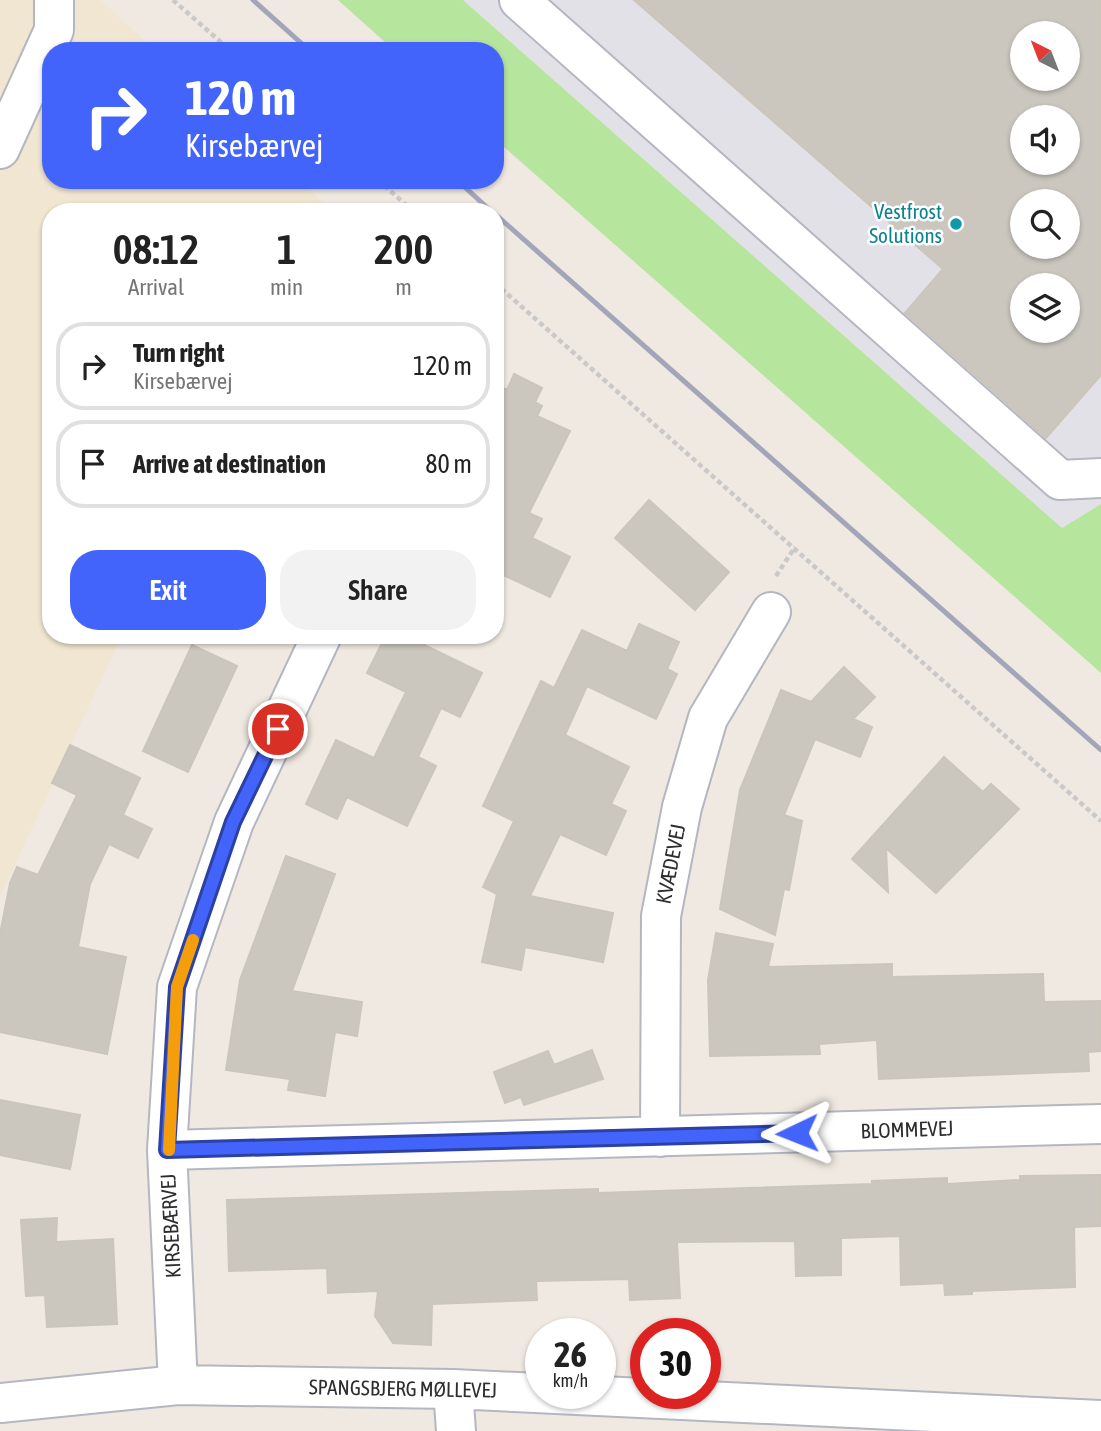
<!DOCTYPE html>
<html lang="en">
<head>
<meta charset="utf-8">
<style>
	body { margin:0; font-family:"Asap Condensed",sans-serif; background:#f2f2f2; color:#222; height:100vh; display:flex; flex-direction:column; font-size:26px; white-space:nowrap }
	* { box-sizing:border-box; margin:0 }
	p { font-size:23px; color:#767676 }
	.icon { flex:none; width:38px; height:38px; fill:none; stroke:currentColor; stroke-width:2; stroke-linecap:round; stroke-linejoin:round }
	.map { position:relative; flex:1; overflow:hidden }
	.side { position:absolute; left:42px; top:203px; width:462px; height:441px; display:flex; flex-direction:column; background:#fff; border-radius:28px; box-shadow:0 2px 5px #0004 }
	.side>* { flex:none }
	.top-card { position:absolute; left:42px; top:42px; width:462px; height:147px; border-radius:28px; box-shadow:0 2px 5px #0004; background:#4264fb; color:#fff; overflow:hidden }
	.needle { width:46px; rotate:318deg }
	.buttons { position:absolute; left:1010px; top:21px; display:grid; gap:14px }
	.buttons a { display:grid; place-items:center; width:70px; height:70px; border-radius:50%; background:#fff; box-shadow:0 2px 5px #0004; font-size:35px }
	.speed { position:absolute; left:525px; top:1318px; display:flex; gap:14px; font-size:35px; font-weight:700; text-align:center }
	.speed>* { display:grid; place-content:center; width:91px; height:91px; border-radius:50%; background:#fff; box-shadow:0 2px 5px #0004; line-height:1 }
	.speed small { font-size:18px; font-weight:400 }
	.speed .limit { border:10px solid #d22; background:#fff; color:#111 }
	.pin { position:absolute; display:grid; place-items:center; width:60px; height:60px; color:#fff; margin:-30px; border:4px solid #fff; border-radius:50%; box-shadow:0 2px 7px #0007 }
	.me { position:absolute; width:77px; margin:-38px; rotate:268deg; stroke-linejoin:round; filter:drop-shadow(0 0 5px #0008) }
	.turn { display:flex; align-items:center; gap:24px; height:147px; padding:0 28px; font-size:32px }
	.turn .icon { width:91px; height:91px; stroke-width:2.5 }
	.turn b { display:block; font-size:49px; line-height:60px }
	.eta { display:flex; justify-content:space-evenly; align-items:center; height:119px; text-align:center }
	.eta b { font-size:42px; font-weight:600; line-height:49px }
	.cta { display:flex; gap:14px; margin-top:auto; padding:14px 28px }
	.cta a { flex:1; height:80px; border-radius:28px; background:#4264fb; color:#fff; font-size:28px; font-weight:600; line-height:80px; text-align:center }
	.cta a+a { background:#f2f2f2; color:#222 }
	ul { padding:0; list-style:none }
	li { display:flex; align-items:center; gap:21px; height:88px; margin:0 14px 10px; padding:0 14px; border:4px solid #e0e0e0; border-radius:28px }
	li div { flex:1 }
	li b { display:block; font-size:26px }
	li em { font-style:normal }
	.map>svg:first-child { display:block }
</style>
</head>
<body>
<div class="map">
<svg width="1101" height="1431" viewBox="0 0 1101 1431">
	<rect width="100%" height="100%" fill="#efe9e1"/>
	<!-- industrial -->
	<path fill="#e3e1e8" fill-rule="evenodd" d="M463,0H1101V504L1062,528ZM1022,33H1068V79H1022ZM1022,117H1068V163H1022ZM1022,201H1068V247H1022ZM1022,285H1068V331H1022Z"/>
	<!-- education -->
	<path fill="#f0e6d1" d="M0,0H100L156,51H51V180H299L324,203L320,212H51V635H122L0,897Z"/>
	<!-- green -->
	<path fill="#b6e59e" d="M338,0H463L1062,528L1101,504V673L495,139V51H395Z"/>
	<!-- building -->
	<path fill="#cbc7bf" stroke="#cbc5ba" stroke-width="2" fill-rule="evenodd" d="M634,0H1101V375L1046,438L905,313L943,269ZM1022,33H1068V79H1022ZM1022,117H1068V163H1022ZM1022,201H1068V247H1022ZM1022,285H1068V331H1022Z
		M514,374L542,388L535,402L542,406L537,416L570,431L529,513L542,519L532,538L570,557L550,597L495,571V384L507,390Z
		M649,500L729,572L695,610L615,538Z
		M639,624L679,642L667,669L677,674L656,719L587,686L565,735L629,767L611,804L626,811L606,855L560,834L530,896L613,913L603,962L525,947L521,970L482,962L497,894L483,887L514,821L483,806L541,681L554,688L582,630L627,651Z
		M386,635H404L482,673L460,717L441,708L418,757L436,766L407,826L347,797L337,819L306,804L336,740L374,758L406,692L367,673Z
		M192,645L237,666L188,772L143,751Z
		M844,667L875,697L853,719L872,727L860,757L815,739L784,815L802,821L789,890L784,889L775,935L720,909L740,790L781,690L811,702Z
		M70,745L140,778L123,815L152,829L138,858L109,844L90,884L78,947L126,957L107,1054L0,1032V934L10,883L17,867L38,875L77,795L52,783Z
		M944,757L983,792L991,784L1019,809L936,893L886,848L888,892L852,859Z
		M286,856L335,874L292,991L362,1002L357,1036L335,1032L325,1096L288,1090L290,1079L226,1070L240,980Z
		M716,933L773,944L768,967L892,964V977L1043,974L1044,1002L1101,1001V1051L1088,1052L1089,1071L879,1079L877,1040L819,1044L820,1054L710,1056L708,980Z
		M592,1050L603,1079L524,1105L521,1097L505,1103L494,1072L548,1051L554,1065Z
		M0,1100L80,1115L70,1169L0,1155Z
		M1101,1175V1226L1074,1227L1075,1287L972,1291V1294L945,1295L944,1283L901,1285L900,1236L841,1238V1275L796,1276L795,1241L677,1242L680,1298L630,1300L629,1279L536,1281L537,1300L432,1304L431,1345L393,1343L375,1316L378,1291L328,1293L327,1268L229,1271L227,1200L598,1189V1193L872,1184V1181L947,1178V1184L1020,1180V1176Z
		M57,1218L56,1242L113,1239L117,1324L47,1327L45,1295L26,1296L21,1220Z"/>
	<g fill="none" stroke-linecap="round" stroke-linejoin="round">
		<!-- minor casing -->
		<g stroke="#b4b7c1" stroke-width="42">
			<path id="minor" d="M519,0L1060,480L1101,478
				M0,149L54,30V0
				M660,1137L661,916L682,807L708,718L771,612
				M167,1150L1101,1124
				M178,1385L167,1150L177,987L234,822L322,635
				M453,1389L456,1431
				M0,1403L178,1385L453,1389L1101,1420"/>
		</g>
		<!-- path -->
		<path stroke="#c9c9c9" stroke-width="4.5" stroke-dasharray="5 3.5" stroke-linecap="butt" d="M173,0L231,51
			M378,180L414,212
			M495,283L1101,821
			M776,576L795,547"/>
		<!-- minor -->
		<use href="#minor" stroke="#fff" stroke-width="38"/>
		<!-- rail -->
		<path stroke="#a3a6b8" stroke-width="5" d="M253,0L310,51
			M457,180L492,212
			M495,214L1101,750"/>
	</g>
	<g fill="none" stroke-linecap="round" stroke-linejoin="round">
		<!-- route casing -->
		<g stroke="#2b41a3" stroke-width="18">
			<path id="route" d="M278,729L233,822L177,987L167,1150L797,1133"/>
		</g>
		<!-- route -->
		<use href="#route" stroke="#4264fb" stroke-width="12"/>
		<!-- slow -->
		<path stroke="#f59e0b" stroke-width="12" d="M169,1150L177,987L193,940"/>
	</g>
	<!-- markers -->
	<circle fill="#0f9aa8" stroke="#fff" stroke-width="2.5" cx="956" cy="224" r="7"/>
	<g text-anchor="middle" stroke-width="5" stroke-linejoin="round" paint-order="stroke">
		<!-- culture labels -->
		<g font-size="21" fill="#0d838f" stroke="#fff" text-anchor="end">
			<text x="942" y="219">Vestfrost<tspan x="942" dy="24">Solutions</tspan></text>
		</g>
		<!-- street labels -->
		<g font-size="21" fill="#2e2e2e" stroke="#fff">
			<text transform="translate(671 864) rotate(-79)" y="7">KVÆDEVEJ</text>
			<text transform="translate(907 1130) rotate(-2)" y="7">BLOMMEVEJ</text>
			<text transform="translate(171 1226) rotate(-93)" y="7">KIRSEBÆRVEJ</text>
			<text transform="translate(403 1389) rotate(1)" y="7">SPANGSBJERG MØLLEVEJ</text>
		</g>
	</g>
</svg>
<div class="buttons">
<a><svg class="needle" viewBox="-14 -14 28 28"><path d="M0-13l5 13h-10z" fill="#e53935"/><path d="M0 13l5-13h-10z" fill="#767676"/></svg></a>
<a><svg class="icon" aria-label="sound" viewBox="0 0 24 24"><path d="M4 9h4l5-4v14l-5-4H4zM17 9q2 3 0 6"/></svg></a>
<a><svg class="icon" aria-label="search" viewBox="0 0 24 24"><circle cx="10" cy="10" r="6"/><path d="M15 15l6 6"/></svg></a>
<a><svg class="icon" aria-label="layers" viewBox="0 0 24 24"><path d="M12 4l9 5-9 5-9-5zM3 14l9 5 9-5"/></svg></a>
</div>
<div class="speed"><div>26<small>km/h</small></div><div class="limit">30</div></div>
<div class="pin" style="left:278px;top:729px;background:#d93025"><svg class="icon" aria-label="arrive" viewBox="0 0 24 24"><path d="M6 21V4h12l-3 4 3 4H6"/></svg></div>
<svg class="me" style="left:797px;top:1133px" viewBox="-20 -20 40 40"><path d="M0-17L14 15 0 8-14 15z" fill="#4264fb" stroke="#fff" stroke-width="4"/></svg>
<div class="top-card">
<div class="turn"><svg class="icon" aria-label="right" viewBox="0 0 24 24"><path d="M7 20v-9h11M14 6l5 5-5 5"/></svg><div><b>120 m</b>Kirsebærvej</div></div>
</div>
<section class="side">
<div class="eta">
<div><b>08:12</b><p>Arrival</p></div>
<div><b>1</b><p>min</p></div>
<div><b>200</b><p>m</p></div>
</div>
<ul>
<li><svg class="icon" aria-label="right" viewBox="0 0 24 24"><path d="M7 20v-9h11M14 6l5 5-5 5"/></svg><div><b>Turn right</b><p>Kirsebærvej</p></div><em>120 m</em></li>
<li><svg class="icon" aria-label="arrive" viewBox="0 0 24 24"><path d="M6 21V4h12l-3 4 3 4H6"/></svg><div><b>Arrive at destination</b></div><em>80 m</em></li>
</ul>
<div class="cta"><a>Exit</a><a>Share</a></div>
</section>
</div>
</body>
</html>
